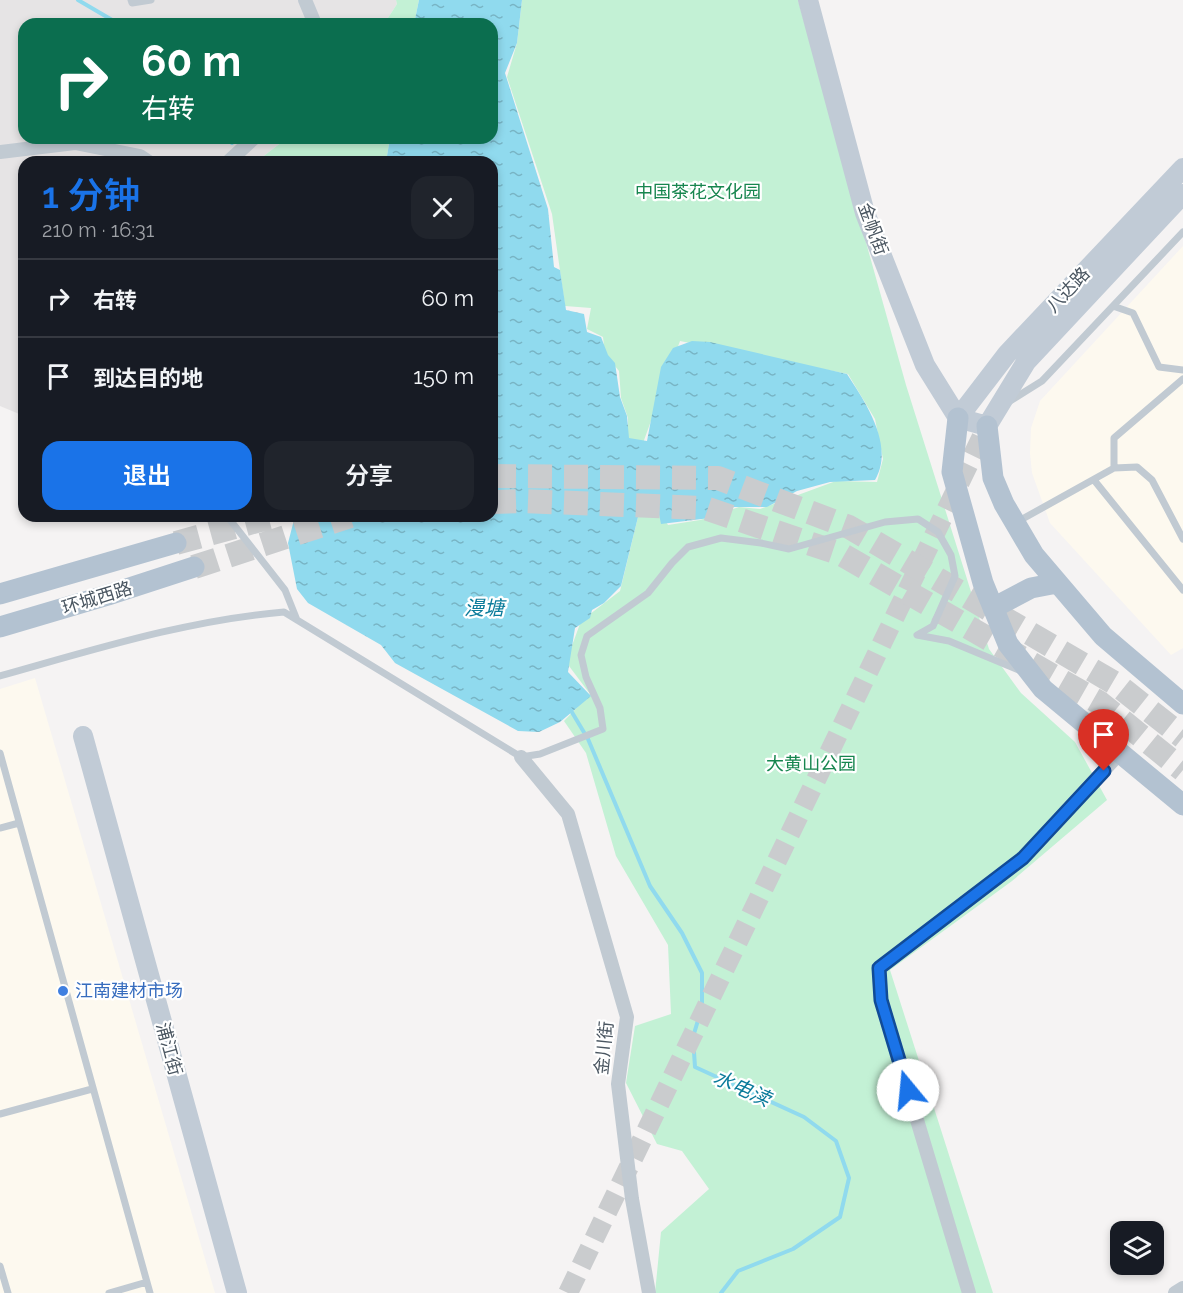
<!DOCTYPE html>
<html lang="zh">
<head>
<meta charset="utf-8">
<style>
	body { margin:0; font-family:Raleway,"Noto Sans SC",sans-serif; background:#20242c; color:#f1f3f6; height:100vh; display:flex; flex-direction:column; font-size:22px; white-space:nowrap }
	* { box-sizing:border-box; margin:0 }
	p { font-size:20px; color:#9ea1a6 }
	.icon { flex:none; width:33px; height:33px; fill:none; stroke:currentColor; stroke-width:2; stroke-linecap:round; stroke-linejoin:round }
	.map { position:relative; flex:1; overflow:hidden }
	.panel { position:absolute; left:18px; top:156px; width:480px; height:366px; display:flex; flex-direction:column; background:#171b24; border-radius:18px; box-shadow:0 3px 9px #0003 }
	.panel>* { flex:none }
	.top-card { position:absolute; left:18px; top:18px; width:480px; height:126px; border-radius:18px; box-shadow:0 3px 9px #0003; background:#0b6e4f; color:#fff; overflow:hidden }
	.fabs { position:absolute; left:1110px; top:1221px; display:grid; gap:12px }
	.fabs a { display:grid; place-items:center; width:54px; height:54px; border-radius:12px; background:#171b24; box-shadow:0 3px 9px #0003; font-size:30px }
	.pin { position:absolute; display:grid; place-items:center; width:51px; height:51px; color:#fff; margin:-62px -26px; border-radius:50% 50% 50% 0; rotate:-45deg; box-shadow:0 0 6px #0007 }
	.pin .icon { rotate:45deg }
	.me { position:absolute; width:66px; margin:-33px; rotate:343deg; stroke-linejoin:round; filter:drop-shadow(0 0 4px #0008) }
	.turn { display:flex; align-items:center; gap:21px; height:126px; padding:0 24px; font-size:27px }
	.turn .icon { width:78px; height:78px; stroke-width:2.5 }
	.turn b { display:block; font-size:42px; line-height:51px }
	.round { display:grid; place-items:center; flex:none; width:63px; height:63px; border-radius:18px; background:#20242c }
	.headline { display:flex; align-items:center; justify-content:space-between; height:102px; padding:0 24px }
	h1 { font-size:36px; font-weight:600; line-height:45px; color:#1a73e8 }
	.cta { display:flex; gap:12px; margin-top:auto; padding:12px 24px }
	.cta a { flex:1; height:69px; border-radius:18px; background:#1a73e8; color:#fff; font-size:24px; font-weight:600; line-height:69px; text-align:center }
	.cta a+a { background:#20242c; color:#f1f3f6 }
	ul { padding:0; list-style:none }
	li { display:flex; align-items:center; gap:18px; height:78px; padding:0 24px; border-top:2px solid #363941 }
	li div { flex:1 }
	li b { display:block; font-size:22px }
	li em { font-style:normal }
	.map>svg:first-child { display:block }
</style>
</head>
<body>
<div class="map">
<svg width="1183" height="1293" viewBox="0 0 1183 1293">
	<defs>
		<pattern id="water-ripples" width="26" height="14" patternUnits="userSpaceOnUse" patternTransform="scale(1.5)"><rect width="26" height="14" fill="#90daee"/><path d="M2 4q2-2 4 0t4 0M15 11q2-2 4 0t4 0" fill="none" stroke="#78b4c4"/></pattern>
	</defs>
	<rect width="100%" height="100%" fill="#f5f3f3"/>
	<!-- commercial -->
	<path fill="#fdf9ef" d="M1183,246V648L1171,655L1050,523L1032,473L1030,453L1031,428L1040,401Z
		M35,678L215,1293H0V689Z"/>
	<!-- education -->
	<path fill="#e6e4e5" d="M0,0H396L397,4L384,24H24V138H287L256,162H24V416L0,406Z"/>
	<!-- green -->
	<path fill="#c3f1d5" d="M396,0H419L414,24H384L397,4Z
		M522,0H798L906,385L989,649L1021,693L1075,742L1107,800L1012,881L890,970L993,1293H655L661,1232L709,1189L682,1151L657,1144L626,1083L635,1026L671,1014L668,945L616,856L586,753L564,721L590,694L566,662L581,621L620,591L639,513L660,512L668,525L700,520L739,507L760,509L836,481L877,482L883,459L875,419L848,374L680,341L643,443L628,442V418L621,398L619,371L605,354L603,337L587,329L591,308L565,306L552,214L507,77L517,43Z
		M287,138H390L386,162H256Z"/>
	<!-- water -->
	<path fill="url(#water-ripples)" d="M419,0H522L517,43L505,73L548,209L554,267L560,270L566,310L584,314L587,332L601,337L608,355L615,363L620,397L627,416L629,438L647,441L661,367L673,348L692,341L710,342L847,374C866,403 895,446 875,480L830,482L797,491L767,507H734L710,518L661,524L659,514L639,513L621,586L604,603L592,610L590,618L575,628L568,672L591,696L560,722L539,732L518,731L395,663L381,645L308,603L297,589L288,543L295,516H492V162H386L390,138H492V24H414Z"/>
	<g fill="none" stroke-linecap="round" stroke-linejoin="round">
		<!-- stream -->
		<path stroke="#90daee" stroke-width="4" d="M78,0L119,24
			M227,138L232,143
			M248,159L251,162
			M570,709L588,739L650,886L682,933L702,973V1007L693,1037L695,1067L804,1117L836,1141L849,1178L840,1217L793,1249L738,1271L721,1293"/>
		<!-- secondary-tunnel -->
		<path stroke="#caccce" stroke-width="20" stroke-dasharray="20 10" stroke-linecap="butt" d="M568,1293L987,426"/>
		<!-- highway-tunnel -->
		<path stroke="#caccce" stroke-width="24" stroke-dasharray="24 12" stroke-linecap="butt" d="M492,476L718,478L849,527L1116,684L1183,737
			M492,502L522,501L705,508L841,554L1100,703L1183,770
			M176,543L275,516
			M194,567L350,516"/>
		<!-- lane -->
		<path stroke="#c1cad2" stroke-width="7" d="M131,0L132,3L151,0
			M1113,306L1133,313L1159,367L1183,370
			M1010,401L1042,381L1183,232
			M1114,468V438L1183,379
			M1094,480L1183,590
			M227,516L285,590L297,620
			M1017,522L1114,468L1137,467L1152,480L1183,539
			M0,676C93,650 187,620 284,612L521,757L540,754L603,729L600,708L586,677L581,655L587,636L648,593L672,563L688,547L721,538L761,543L789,549L885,522L918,519L938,532L951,555L955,576L933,626L917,635L949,641L1021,671
			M0,753L150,1293
			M0,828L19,823
			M0,1114L92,1089
			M0,1266L8,1293
			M109,1293L147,1282"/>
		<!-- street -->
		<path stroke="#c1cad2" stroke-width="14" d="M305,0L315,24
			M0,152L75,143L140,156L149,162
			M228,162L254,138
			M521,757L568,814L627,1017L618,1084L632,1199L649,1293
			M969,1293L881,1000L879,968L1023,858L1120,753
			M1175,1293L1183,1288"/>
		<!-- secondary -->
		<path stroke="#c1cbd6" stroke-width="20" d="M808,0L865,213L925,365L958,418L987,426L1026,362L1183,194
			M958,418L1007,354L1183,168
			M83,736L237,1293"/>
		<!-- primary -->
		<path stroke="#b3c2d1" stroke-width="21" d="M958,418L952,472L983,583L1008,644L1043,689L1183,805
			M987,426L993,478L1004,504L1034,555L1103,636L1183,704
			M0,594L176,543
			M993,608L1031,588L1057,583
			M0,627L108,595L194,567"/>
	</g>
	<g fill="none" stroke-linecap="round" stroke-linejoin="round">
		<!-- route casing -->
		<g stroke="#114b97" stroke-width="15">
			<path id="route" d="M908,1090L881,1000L879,968L1023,858L1104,771"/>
		</g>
		<!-- route -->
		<use href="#route" stroke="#1a73e8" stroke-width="10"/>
	</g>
	<!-- markers -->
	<circle fill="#3f7fe0" stroke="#fff" stroke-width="2" cx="63" cy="991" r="6"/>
	<g text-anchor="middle" stroke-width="4.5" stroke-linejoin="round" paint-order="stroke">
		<!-- park labels -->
		<g font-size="18" fill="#17864f" stroke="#fff">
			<text x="698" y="198">中国茶花文化园</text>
			<text x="811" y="770">大黄山公园</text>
		</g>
		<!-- street labels -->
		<g font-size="18" fill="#4a5661" stroke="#fff">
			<text transform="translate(873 229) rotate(70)" y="6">金帆街</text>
			<text transform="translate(1068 290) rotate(-47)" y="6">八达路</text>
			<text transform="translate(97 598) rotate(-17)" y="6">环城西路</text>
			<text transform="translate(604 1048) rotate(-84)" y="6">金川街</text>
			<text transform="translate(169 1049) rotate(75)" y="6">浦江街</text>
		</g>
		<!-- shop labels -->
		<g font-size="18" fill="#366cbe" stroke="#fff" text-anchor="start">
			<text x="75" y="997">江南建材市场</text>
		</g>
		<!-- water labels -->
		<g font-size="20" font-style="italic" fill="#0c7c9b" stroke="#fff">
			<text x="484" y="615">漫塘</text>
			<text transform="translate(742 1088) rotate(24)" y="7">水电渎</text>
		</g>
	</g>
</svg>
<div class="fabs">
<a><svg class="icon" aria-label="layers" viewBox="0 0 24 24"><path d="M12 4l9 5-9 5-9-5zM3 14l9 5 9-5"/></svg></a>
</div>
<div class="pin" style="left:1104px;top:771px;background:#d93025"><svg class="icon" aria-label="arrive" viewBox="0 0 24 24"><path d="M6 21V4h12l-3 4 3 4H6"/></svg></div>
<svg class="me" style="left:908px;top:1090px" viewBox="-20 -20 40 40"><circle r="19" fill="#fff"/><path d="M0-13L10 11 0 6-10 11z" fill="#1a73e8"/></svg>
<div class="top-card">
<div class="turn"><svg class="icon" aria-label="right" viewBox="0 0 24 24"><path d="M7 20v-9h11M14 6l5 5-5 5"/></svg><div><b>60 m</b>右转</div></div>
</div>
<section class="panel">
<div class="headline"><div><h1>1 分钟</h1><p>210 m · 16:31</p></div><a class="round"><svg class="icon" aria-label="close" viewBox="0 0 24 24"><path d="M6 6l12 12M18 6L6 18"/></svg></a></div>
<ul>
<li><svg class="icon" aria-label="right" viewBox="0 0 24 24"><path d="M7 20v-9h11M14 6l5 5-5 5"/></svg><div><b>右转</b></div><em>60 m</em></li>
<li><svg class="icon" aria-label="arrive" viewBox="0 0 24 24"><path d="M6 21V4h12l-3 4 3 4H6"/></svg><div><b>到达目的地</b></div><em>150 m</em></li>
</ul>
<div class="cta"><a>退出</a><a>分享</a></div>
</section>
</div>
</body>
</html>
